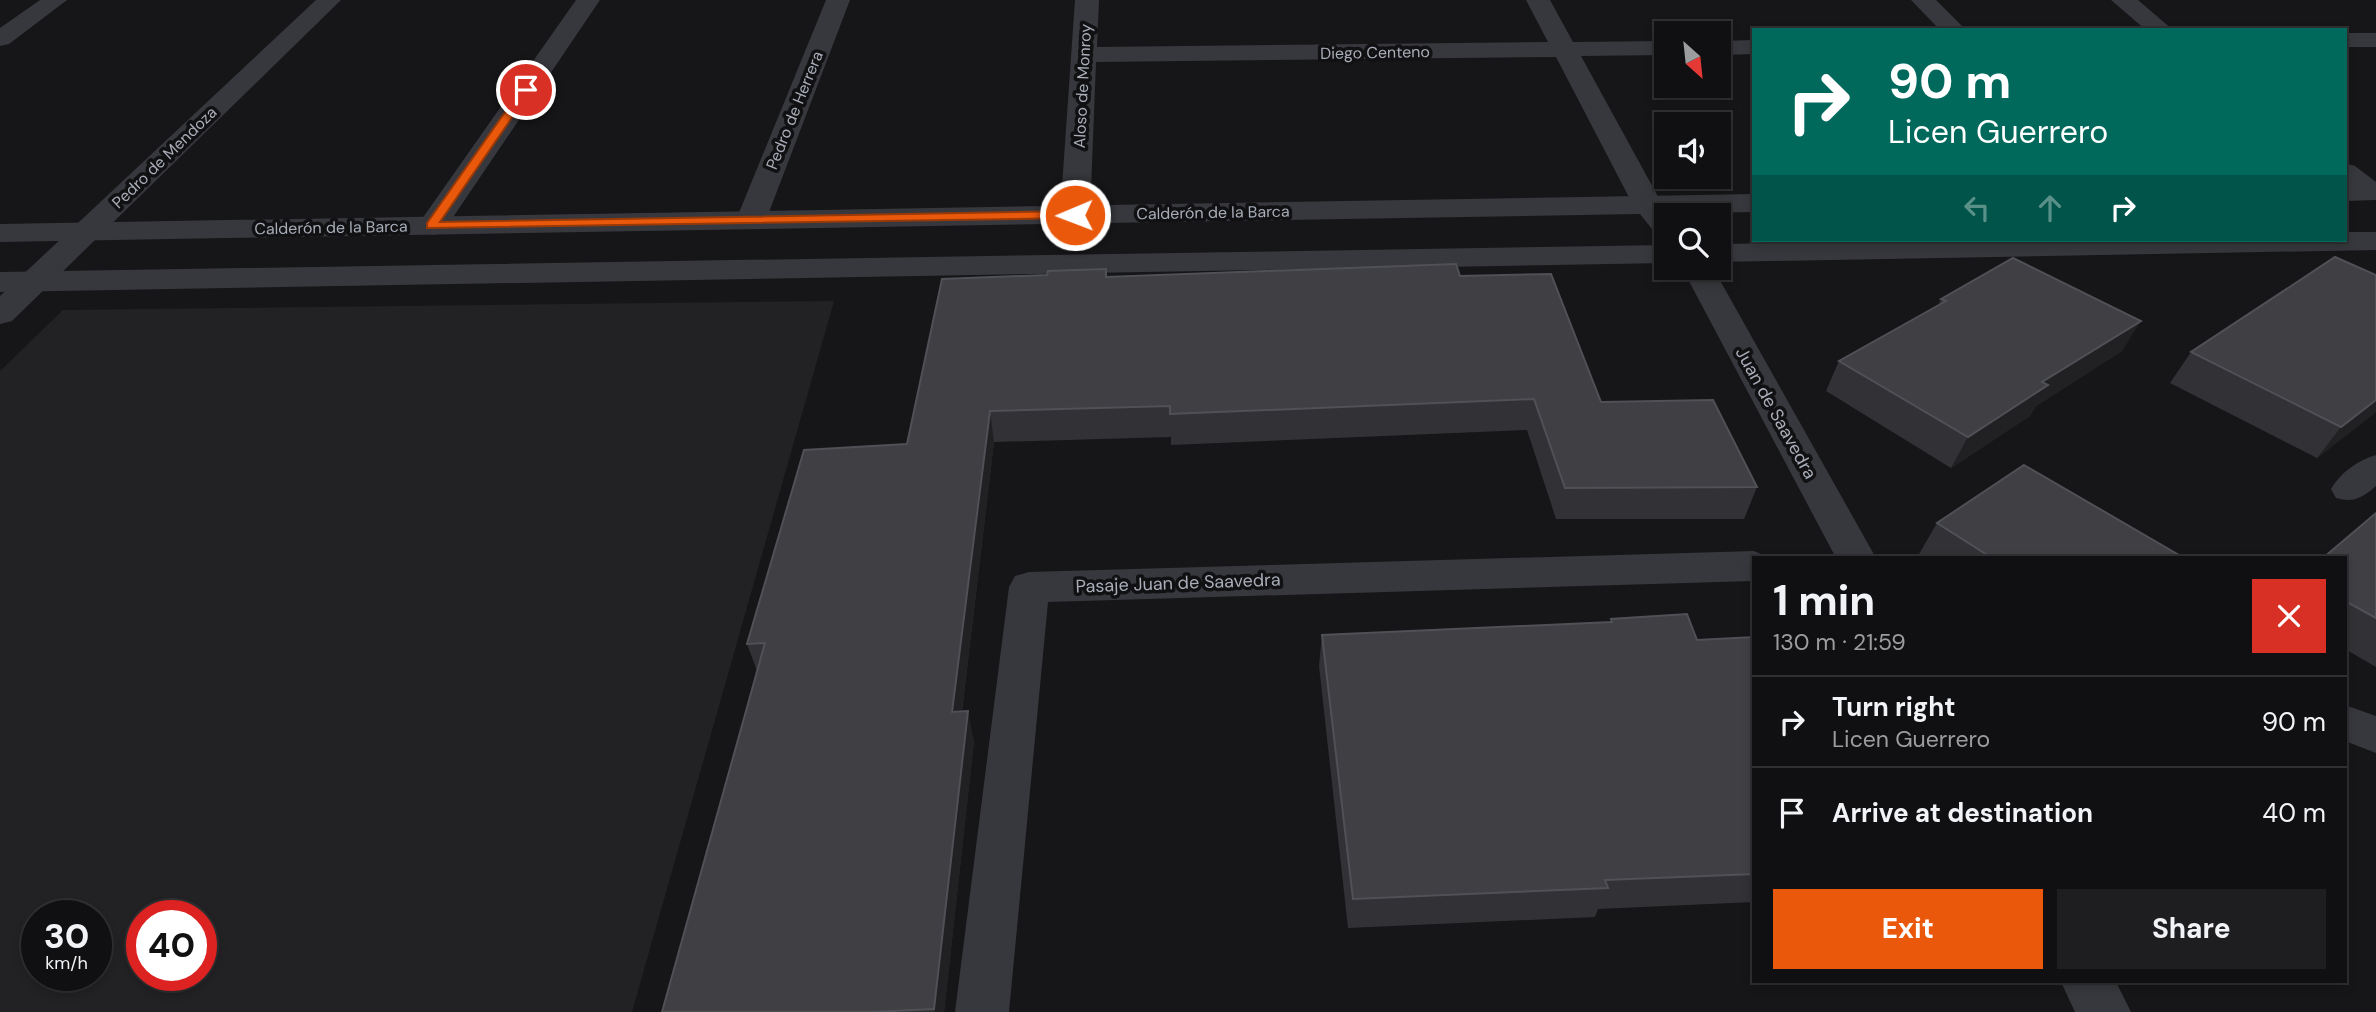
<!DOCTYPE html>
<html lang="en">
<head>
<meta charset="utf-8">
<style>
	body { margin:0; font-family:"DM Sans",sans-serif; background:#1e1e20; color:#f1f3f6; height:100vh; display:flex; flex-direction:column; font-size:26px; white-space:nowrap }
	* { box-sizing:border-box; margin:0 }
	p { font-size:23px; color:#9c9d9f }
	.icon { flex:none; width:38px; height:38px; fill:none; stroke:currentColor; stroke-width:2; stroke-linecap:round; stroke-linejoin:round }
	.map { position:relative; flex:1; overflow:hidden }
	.sheet { position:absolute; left:1752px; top:556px; width:595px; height:427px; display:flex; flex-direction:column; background:#101012; border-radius:0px; box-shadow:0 4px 10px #0003,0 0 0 2px #303032 }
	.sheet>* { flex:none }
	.guide { position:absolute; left:1752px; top:28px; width:595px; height:214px; border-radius:0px; box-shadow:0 4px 10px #0003,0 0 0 2px #303032; background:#00695c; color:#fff; overflow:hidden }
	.needle { width:46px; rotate:153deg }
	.tools { position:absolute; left:1654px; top:21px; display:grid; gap:14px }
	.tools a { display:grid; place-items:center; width:77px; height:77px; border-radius:0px; background:#101012; box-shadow:0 4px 10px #0003,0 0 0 2px #303032; font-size:35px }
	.speed { position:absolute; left:21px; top:900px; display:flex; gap:14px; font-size:35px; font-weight:700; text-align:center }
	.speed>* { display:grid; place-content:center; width:91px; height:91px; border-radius:50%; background:#101012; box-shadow:0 4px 10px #0003,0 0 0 2px #303032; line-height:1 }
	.speed small { font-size:18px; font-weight:400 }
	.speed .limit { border:10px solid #d22; background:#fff; color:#111 }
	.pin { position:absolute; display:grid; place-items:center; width:60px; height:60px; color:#fff; margin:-30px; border:4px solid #fff; border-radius:50%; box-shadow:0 2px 7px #0007 }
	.me { position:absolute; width:77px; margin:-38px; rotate:269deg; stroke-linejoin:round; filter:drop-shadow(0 0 5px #0008) }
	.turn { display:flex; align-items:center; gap:24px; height:147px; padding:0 21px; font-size:32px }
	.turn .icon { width:91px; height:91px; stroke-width:2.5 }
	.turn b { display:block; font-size:49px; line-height:60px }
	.lanes { display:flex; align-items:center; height:66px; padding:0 21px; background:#0003; justify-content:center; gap:35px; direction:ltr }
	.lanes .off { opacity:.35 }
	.round { display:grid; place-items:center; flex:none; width:74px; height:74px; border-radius:0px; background:#1e1e20 }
	.head { display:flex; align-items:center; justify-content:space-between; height:119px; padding:0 21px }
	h1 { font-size:42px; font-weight:700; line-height:52px }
	.cta { display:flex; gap:14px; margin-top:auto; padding:14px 21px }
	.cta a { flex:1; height:80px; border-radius:0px; background:#ea580c; color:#fff; font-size:28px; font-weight:700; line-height:80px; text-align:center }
	.cta a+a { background:#1e1e20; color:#f1f3f6 }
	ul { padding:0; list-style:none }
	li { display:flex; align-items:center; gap:21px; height:91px; padding:0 21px; border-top:2px solid #303032 }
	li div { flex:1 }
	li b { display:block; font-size:26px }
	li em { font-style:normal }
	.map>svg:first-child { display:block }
</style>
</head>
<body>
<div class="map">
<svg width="2376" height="1012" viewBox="0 0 2376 1012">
	<rect width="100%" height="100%" fill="#161618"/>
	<!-- built -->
	<path fill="#222225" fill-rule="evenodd" d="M834,301L632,1012H0V371L63,310ZM37,915H96V975H37ZM142,915H201V975H142Z"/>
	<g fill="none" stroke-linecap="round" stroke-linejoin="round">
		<!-- service -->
		<path fill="#37383d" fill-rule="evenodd" d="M2376,455V486C2362,498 2354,503 2336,498L2331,489C2340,473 2358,460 2376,455Z
			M2345,705L2376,716V753L2345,741Z"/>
		<!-- minor -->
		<path fill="#37383d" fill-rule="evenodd" d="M40,0H67L9,44L0,46V28Z
			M316,0H341L12,321L0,324V296Z
			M576,0H600L443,232L432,235L421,232L417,226Z
			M826,0H850L766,220L762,226L751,229L740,226L736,220Z
			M1075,0H1099L1097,47L1548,42L1526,0H1550L1573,42L1666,41V55L1581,56L1661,202L1672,215H1666V236L1655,233L1633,205L1556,57L1096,62L1090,215L1085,221L1075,224L1065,221L1060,215Z
			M1911,0H1936L1966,30H1940Z
			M2111,0H2138L2173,30H2146Z
			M2345,33H2376V47H2345Z
			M1754,40V54L1718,55V41Z
			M2345,163L2355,166L2376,182V199L2360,198L2345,186Z
			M1682,268H1713L1876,558H1836Z
			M1754,551L1770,558H1754V581L1048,602L1009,1012H955L1009,587L1015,576L1029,572Z
			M2061,982H2116L2131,1012H2075Z"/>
		<!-- tertiary -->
		<path fill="#37383d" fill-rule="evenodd" d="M2376,182V200L2345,201V183Z
			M1754,194V212L0,242V224Z
			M2345,232H2376V250L1718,262V244L1939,240H2345Z
			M1666,245V263L0,292V272Z"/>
	</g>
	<!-- wall -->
	<path fill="#323236" d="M1460,276L1601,402L1757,487L1744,519H1556L1527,430L1171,445V437L994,442L962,711L974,741L944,1012H662L757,671L747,644L907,444L1107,277Z
		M1941,299L2122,351L2036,406L2030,416L1951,468L1826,391L1839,361L1938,306Z
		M2191,352L2376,412L2317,458L2170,383Z
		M2376,513V667L2345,649V558Z
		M1937,523L2177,558H1926L1919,554Z
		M1611,619L1697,640L1754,637V902L1598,909L1595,917L1348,928L1319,666L1322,635L1610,622Z"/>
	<!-- shaded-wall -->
	<path fill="#212124" d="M2141,321L2122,351L2036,406L2030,416L1951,468L1968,437L2042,382Z
		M2376,400V412L2317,458L2341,427Z
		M990,411L994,442L958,742L952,712Z
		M968,711L974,741L944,1012H935L934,1009Z"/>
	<!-- building -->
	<path fill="#3f3f44" stroke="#4f5156" stroke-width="2" d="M2335,257L2376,275V400L2341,427L2191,352Z
		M2013,258L2141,321L2042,382L2048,385L1968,437L1839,361L1946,301L1941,299Z
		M1456,264L1460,276L1551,274L1601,402L1713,400L1757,487L1565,488L1534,399L1170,414V406L990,411L952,712L968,711L934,1009L871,1012H662L765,643L747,644L804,450L907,444L942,279L1047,275L1048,271L1106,269V277Z
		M2024,465L2179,555L2175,558H1992L1937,523Z
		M2376,513V618L2345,601V558H2323Z
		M1687,614L1697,640L1754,637V874L1605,880L1608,888L1353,899L1322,635L1612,622L1611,619Z"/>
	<!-- route -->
	<path fill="#ea580c" stroke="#983908" stroke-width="2" d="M526,87L531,90L440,222L1075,211L1082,215L1075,218L427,228V223L522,88Z"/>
	<g text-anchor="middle" stroke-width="7" stroke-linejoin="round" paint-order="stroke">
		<!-- far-street labels -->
		<g font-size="16" fill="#a8adb8" stroke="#111113">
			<text transform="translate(1375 52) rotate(-1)" y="6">Diego Centeno</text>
			<text transform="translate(1082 86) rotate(-87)" y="6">Aloso de Monroy</text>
			<text transform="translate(794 110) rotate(-68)" y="6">Pedro de Herrera</text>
			<text transform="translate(164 157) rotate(-44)" y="6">Pedro de Mendoza</text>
			<text transform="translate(1213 212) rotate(-1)" y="6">Calderón de la Barca</text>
			<text transform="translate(331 227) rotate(-1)" y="6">Calderón de la Barca</text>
		</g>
		<!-- street labels -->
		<g font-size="18" fill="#a8adb8" stroke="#111113">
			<text transform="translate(1776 413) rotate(61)" y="6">Juan de Saavedra</text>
			<text transform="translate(1178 583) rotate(-2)" y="6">Pasaje Juan de Saavedra</text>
		</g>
	</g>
</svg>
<div class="tools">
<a><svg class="needle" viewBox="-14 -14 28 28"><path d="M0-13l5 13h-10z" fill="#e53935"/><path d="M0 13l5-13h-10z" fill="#9c9d9f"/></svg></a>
<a><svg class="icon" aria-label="sound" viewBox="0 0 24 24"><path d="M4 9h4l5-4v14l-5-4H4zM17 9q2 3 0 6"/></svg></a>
<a><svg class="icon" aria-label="search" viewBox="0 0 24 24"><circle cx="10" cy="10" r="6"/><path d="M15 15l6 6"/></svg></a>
</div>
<div class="speed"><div>30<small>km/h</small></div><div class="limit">40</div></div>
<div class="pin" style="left:526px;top:90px;background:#d93025"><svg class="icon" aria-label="arrive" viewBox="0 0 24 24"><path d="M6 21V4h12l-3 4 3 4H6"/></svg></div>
<svg class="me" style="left:1075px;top:215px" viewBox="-20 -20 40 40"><circle r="17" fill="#ea580c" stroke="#fff" stroke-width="3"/><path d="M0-11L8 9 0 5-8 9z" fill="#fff"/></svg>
<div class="guide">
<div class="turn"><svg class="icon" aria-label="right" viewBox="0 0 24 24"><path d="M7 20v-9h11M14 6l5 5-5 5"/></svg><div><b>90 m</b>Licen Guerrero</div></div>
<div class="lanes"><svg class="icon off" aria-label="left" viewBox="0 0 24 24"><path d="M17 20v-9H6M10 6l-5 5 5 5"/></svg><svg class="icon off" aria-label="ahead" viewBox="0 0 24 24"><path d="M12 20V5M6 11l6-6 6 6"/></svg><svg class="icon" aria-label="right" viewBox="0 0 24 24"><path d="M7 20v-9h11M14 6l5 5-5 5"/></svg></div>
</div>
<section class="sheet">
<div class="head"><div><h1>1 min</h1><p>130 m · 21:59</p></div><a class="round" style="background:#d93025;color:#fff"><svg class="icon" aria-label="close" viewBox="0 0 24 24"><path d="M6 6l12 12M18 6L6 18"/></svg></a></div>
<ul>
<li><svg class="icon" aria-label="right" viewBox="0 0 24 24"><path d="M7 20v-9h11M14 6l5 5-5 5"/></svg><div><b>Turn right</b><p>Licen Guerrero</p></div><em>90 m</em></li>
<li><svg class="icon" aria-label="arrive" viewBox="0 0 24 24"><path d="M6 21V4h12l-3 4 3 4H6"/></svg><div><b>Arrive at destination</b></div><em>40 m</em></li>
</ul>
<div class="cta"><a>Exit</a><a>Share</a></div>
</section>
</div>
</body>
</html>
